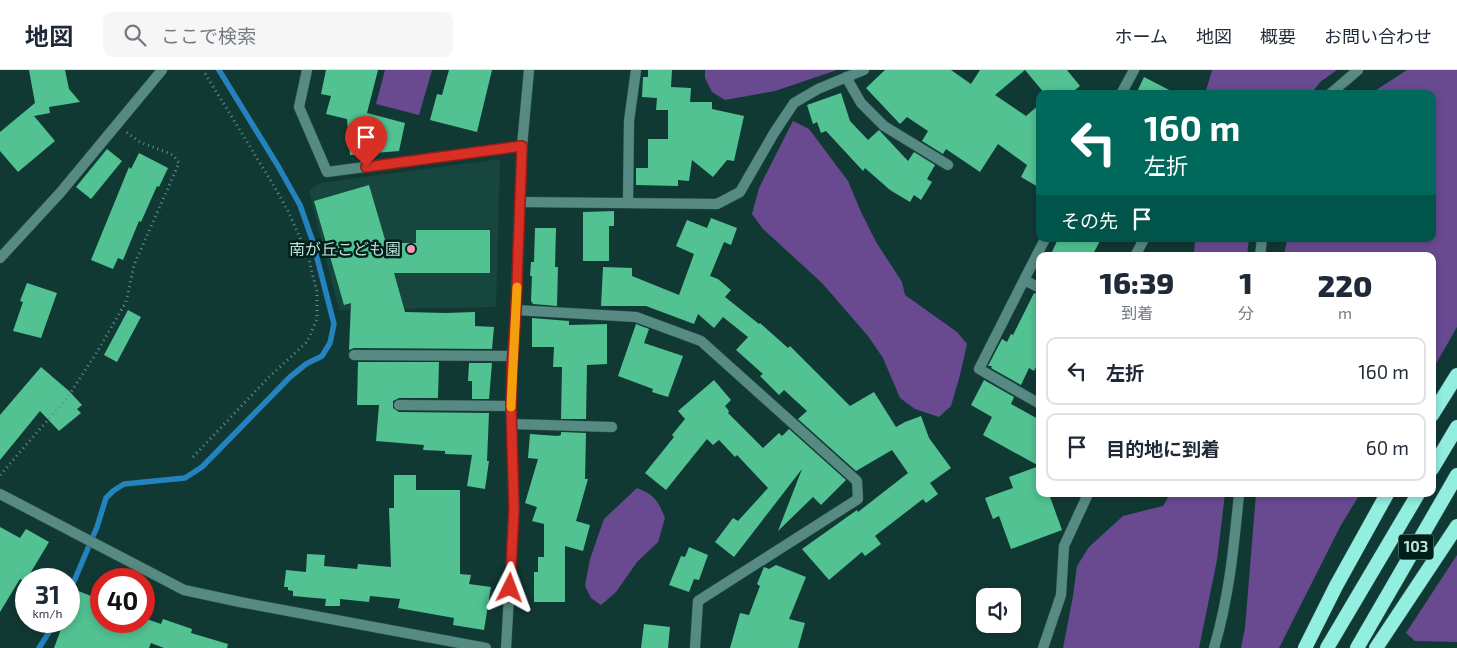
<!DOCTYPE html>
<html lang="ja">
<head>
<meta charset="utf-8">
<style>
	body { margin:0; font-family:"Exo 2","Noto Sans JP",sans-serif; background:#f6f6f7; color:#1f2937; height:100vh; display:flex; flex-direction:column; font-size:19px; white-space:nowrap }
	* { box-sizing:border-box; margin:0 }
	p { font-size:16px; color:#747a83 }
	.icon { flex:none; width:28px; height:28px; fill:none; stroke:currentColor; stroke-width:2; stroke-linecap:round; stroke-linejoin:round }
	.map { position:relative; flex:1; overflow:hidden }
	.side { position:absolute; left:1036px; top:182px; width:400px; height:245px; display:flex; flex-direction:column; background:#fff; border-radius:10px; box-shadow:0 2px 8px #0003 }
	.side>* { flex:none }
	.top-card { position:absolute; left:1036px; top:20px; width:400px; height:152px; border-radius:10px; box-shadow:0 2px 8px #0003; background:#00695c; color:#fff; overflow:hidden }
	.controls { position:absolute; left:976px; top:518px; display:grid; gap:10px }
	.controls a { display:grid; place-items:center; width:45px; height:45px; border-radius:10px; background:#fff; box-shadow:0 2px 8px #0003; font-size:25px }
	.speed { position:absolute; left:15px; top:498px; display:flex; gap:10px; font-size:25px; font-weight:700; text-align:center }
	.speed>* { display:grid; place-content:center; width:65px; height:65px; border-radius:50%; background:#fff; box-shadow:0 2px 8px #0003; line-height:1 }
	.speed small { font-size:12px; font-weight:400 }
	.speed .limit { border:8px solid #d22; background:#fff; color:#111 }
	.pin { position:absolute; display:grid; place-items:center; width:42px; height:42px; color:#fff; margin:-51px -21px; border-radius:50% 50% 50% 0; rotate:-45deg; box-shadow:0 0 5px #0007 }
	.pin .icon { rotate:45deg }
	.me { position:absolute; width:55px; margin:-28px; rotate:3deg; stroke-linejoin:round; filter:drop-shadow(0 0 4px #0008) }
	.turn { display:flex; align-items:center; gap:18px; height:105px; padding:0 25px; font-size:22px }
	.turn .icon { width:65px; height:65px; stroke-width:2.5 }
	.turn b { display:block; font-size:35px; line-height:42px }
	.then { display:flex; align-items:center; height:48px; padding:0 25px; background:#0003; gap:10px; font-size:19px }
	.eta { display:flex; justify-content:space-evenly; align-items:center; height:85px; text-align:center }
	.eta b { font-size:30px; font-weight:800; line-height:35px }
	ul { padding:0; list-style:none }
	li { display:flex; align-items:center; gap:15px; height:68px; margin:0 10px 8px; padding:0 15px; border:2px solid #e0e1e3; border-radius:10px }
	li div { flex:1 }
	li b { display:block; font-size:19px }
	li em { font-style:normal }
	header { display:flex; align-items:center; gap:30px; box-sizing:border-box; height:70px; padding:0 25px; background:#fff; border-bottom:1px solid #e0e1e3 }
	header strong { font-size:24px }
	nav { display:flex; gap:28px; margin-inline-start:auto; font-size:18px }
	.search { width:350px; height:45px; background:#f6f6f7; display:flex; align-items:center; gap:12px; box-sizing:border-box; padding:0 18px; border-radius:10px; color:#747a83; font-size:19px }
	.map>svg:first-child { display:block }
</style>
</head>
<body>
<header>
<strong>地図</strong>
<div class="search"><svg class="icon" aria-label="search" viewBox="0 0 24 24"><circle cx="10" cy="10" r="6"/><path d="M15 15l6 6"/></svg>ここで検索</div>
<nav><a>ホーム</a><a>地図</a><a>概要</a><a>お問い合わせ</a></nav>
</header>
<div class="map">
<svg width="1457" height="578" viewBox="0 0 1457 578">
	<rect width="100%" height="100%" fill="#113934"/>
	<!-- built -->
	<path fill="#17463f" d="M500,89L496,237L339,240L309,121L319,113Z"/>
	<!-- green -->
	<path fill="#694a91" d="M385,0H432L419,45L376,34Z
		M705,0H837L775,21L725,30L712,22L705,8Z
		M1212,0H1337L1320,12L1311,24H1205Z
		M1407,0H1457V257L1433,299L1432,186H1284L1287,169H1432V24H1370Z
		M793,51L809,59L848,111L861,142L876,172L902,212L905,225L957,262L967,274L960,305L951,336L939,347L915,339L900,328L883,288L868,266L822,213L763,159L752,144L759,118Z
		M1195,169H1249L1247,186H1194Z
		M637,418C655,425 658,431 665,448L658,472L637,492L616,522L601,535L591,528L585,516L590,489L604,449Z
		M1170,424H1225L1217,490L1199,578H1063L1073,526L1077,496L1089,477L1123,446L1163,436Z
		M1256,424H1360L1341,455L1279,578H1241L1245,558Z
		M1457,485V572L1415,571L1406,563Z"/>
	<g fill="none" stroke-linecap="round" stroke-linejoin="round">
		<!-- stream -->
		<path stroke="#2482bf" stroke-width="5.5" d="M69,523L97,457L106,428L113,421L124,414L185,408L202,397L290,307L306,294L322,286L330,273L334,254L313,172L300,135L278,96L219,0
			M39,578L56,551"/>
	</g>
	<!-- building -->
	<path fill="#52c292" d="M29,0H65L69,19L80,32L49,37L50,43L34,46L55,71L18,102L0,81V62L35,33Z
		M326,0H378L367,43L405,53L399,81L350,85L347,49L326,44L331,26L321,24Z
		M449,0H492L477,62L430,50L437,24L442,25Z
		M648,0H672L671,17L691,18L690,32H712V39L744,46L734,91L727,90L713,107L692,90L689,111L678,110V116L636,115V98H648V69H668V40H656L657,28L642,27L643,7H648Z
		M885,0H951L971,14L980,0H1067L1080,16L1070,24H1045L1025,0L995,25L1026,46L1040,34V118L1021,107L1027,95L998,74L980,102L946,79L943,84L922,71L928,61L907,47L900,54L866,18Z
		M1144,7L1177,24H1136Z
		M841,23L850,51L868,70L879,60L908,91L914,82L935,95L927,109L932,112L921,130L914,125L910,132L890,120L865,98L863,101L826,61L821,63L817,52L813,54L807,35Z
		M107,79L122,91L91,129L76,117Z
		M139,83L168,98L159,117L157,116L141,152L139,151L123,190L118,188L113,199L91,190L129,97L131,99Z
		M369,115L386,173H416V160H490V203H394L405,242L446,243L475,242V256L494,257L492,279L354,278L349,280L351,233L344,235L314,131Z
		M614,141V156H609V191H583V142Z
		M711,148L737,158L731,175L724,172L710,206L718,209L731,220L725,227L759,254L760,253L788,278L790,276L850,336L874,322L896,357L905,352L921,346L929,368L951,398L930,413L938,424L926,433L923,429L875,466L881,474L865,486L862,482L829,510L802,479L857,440L858,442L908,403L892,380L856,401L798,349L807,341L784,320L779,325L760,306L763,304L736,280L748,267L723,247L714,258L698,244L694,254L646,236H601L603,197L632,198V206L679,225L694,184L676,176L687,150L707,158Z
		M535,158H556L555,197H558L557,236L533,234L531,231L532,206H530L531,192H534Z
		M1058,169H1101L1092,186H1050Z
		M27,213L57,223L41,268L13,261L23,232L20,231Z
		M1034,223L1040,225V289L1034,301L1029,298L1021,315L991,298L992,296H988L1002,269L1007,272L1011,264L1013,265Z
		M128,240L141,247L117,292L104,285Z
		M532,248L569,251V255L607,254V294L587,295L586,349H561L562,297H553L554,277H532Z
		M636,254L649,259L644,273L683,286L668,327L652,322L653,319L618,306Z
		M358,292H439L438,328H399L393,331V338L399,342L489,343L487,391H489L485,419L467,416L472,385L445,384V381L423,380L424,375L376,371L379,335H357Z
		M469,293H492L489,329H472V311H468Z
		M41,297L69,321L82,335L77,339L81,343L59,361L40,341L0,390V345Z
		M714,310L731,330L725,336L729,341L728,343L763,378L779,363L782,366L789,359L846,410L821,435L813,427L778,461L802,399L734,487L715,472L733,448L738,451L768,418L737,385L735,387L719,370L713,375L707,369L666,420L645,403L674,367L672,365L685,349L678,341Z
		M984,310L1014,327L1011,334L1040,350V424H1049L1062,460L1011,479L999,446L993,449L985,428L1013,418L1009,407L1039,396L983,365L992,347L971,335Z
		M561,362L586,363L585,409H588L576,451L590,455L583,481L565,476V532H534V502H538V487H544V454L532,451L537,437L525,433L538,389L528,388L530,364L558,366L561,365Z
		M394,405H416V420H460V504L471,505L469,514L491,517L484,560L453,555L454,548L398,538L400,529L370,526L369,532L340,529V536H325L326,529L293,526V521L288,520V517H284L286,500L306,502L307,484L325,485L324,496L357,499L358,494L391,497L389,438H394Z
		M0,457L20,468L26,459L49,472L25,512L20,509L0,542Z
		M689,477L708,485L699,510L694,509L689,522L669,515L681,486L685,487Z
		M776,495L806,507L789,549L805,553L798,578H730L740,543L749,545L760,516L757,514L764,497L769,499Z
		M76,520L101,530V551H144V548L161,554L163,549L192,559L191,563L228,574L227,578H164L151,573L149,578H54L64,551H69V540Z
		M644,554L670,557L668,578H641Z"/>
	<g fill="none" stroke-linecap="round" stroke-linejoin="round">
		<!-- minor casing -->
		<g stroke="#305752" stroke-width="11">
			<path id="minor" d="M307,0L299,37L327,102L522,76
				M846,7L861,33L884,56L948,95
				M1121,24L1134,0
				M519,132L717,134L740,122L774,63L794,33L818,19L864,0
				M628,133L629,51L636,0
				M1135,186L1144,169
				M0,188L60,123L162,0
				M1024,210L979,299L1040,334
				M1040,218L1024,210L1045,169
				M516,240L636,247L701,271L857,411L858,429L698,531L695,578
				M354,285L513,286
				M399,335L511,336
				M512,354L612,357
				M1043,578L1061,525L1064,476L1088,424"/>
		</g>
		<!-- tertiary casing -->
		<g stroke="#305752" stroke-width="11">
			<path id="tertiary" d="M1330,24L1358,0
				M1260,186L1262,169
				M0,424L184,520L240,532L486,578
				M506,578L514,439L511,336L512,297L516,240L522,76L529,0
				M1214,578C1229,528 1234,476 1239,424"/>
		</g>
		<!-- trunk casing -->
		<g stroke="#305752" stroke-width="15">
			<path id="trunk" d="M1432,345L1457,305
				M1432,399L1457,357
				M1305,578L1336,516L1387,424
				M1327,578L1418,424
				M1357,578L1457,405
				M1376,578L1457,456"/>
		</g>
		<!-- path -->
		<path stroke="#688e88" stroke-width="3" stroke-dasharray="1 4" stroke-linecap="butt" d="M193,387L269,307L307,272L317,249V222L308,186L288,141L271,111L203,0
			M0,405L67,328L97,282L126,232L134,195L179,93L173,85L140,72L126,62"/>
		<!-- minor -->
		<use href="#minor" stroke="#578a82" stroke-width="10"/>
		<!-- tertiary -->
		<use href="#tertiary" stroke="#578a82" stroke-width="10"/>
		<!-- trunk -->
		<use href="#trunk" stroke="#92efe0" stroke-width="14"/>
	</g>
	<g fill="none" stroke-linecap="round" stroke-linejoin="round">
		<!-- route casing -->
		<g stroke="#8d1f18" stroke-width="12">
			<path id="route" d="M366,97L522,76L516,240L512,297L511,336L514,439L510,518"/>
		</g>
		<!-- route -->
		<use href="#route" stroke="#d93025" stroke-width="9"/>
		<!-- slow -->
		<path stroke="#f59e0b" stroke-width="9" d="M511,337L517,217"/>
	</g>
	<!-- markers -->
	<circle fill="#f19ab1" stroke="#001f1b" stroke-width="2" cx="411" cy="179" r="5"/>
	<g text-anchor="middle" stroke-width="5" stroke-linejoin="round" paint-order="stroke">
		<!-- shield labels -->
		<rect fill="#001f1b" stroke="#84a59f" stroke-width="1" x="1398.5" y="464.5" width="35" height="25" rx="4"/>
		<g font-size="15" font-weight="bold" fill="#bcdfd8">
			<text x="1416" y="482">103</text>
		</g>
		<!-- poi labels -->
		<g font-size="16" fill="#bcdfd8" stroke="#001f1b" text-anchor="end">
			<text x="401" y="185">南が丘こども園</text>
		</g>
	</g>
</svg>
<div class="controls">
<a><svg class="icon" aria-label="sound" viewBox="0 0 24 24"><path d="M4 9h4l5-4v14l-5-4H4zM17 9q2 3 0 6"/></svg></a>
</div>
<div class="speed"><div>31<small>km/h</small></div><div class="limit">40</div></div>
<div class="pin" style="left:366px;top:97px;background:#d93025"><svg class="icon" aria-label="arrive" viewBox="0 0 24 24"><path d="M6 21V4h12l-3 4 3 4H6"/></svg></div>
<svg class="me" style="left:510px;top:518px" viewBox="-20 -20 40 40"><path d="M0-17L14 15 0 8-14 15z" fill="#d93025" stroke="#fff" stroke-width="4"/></svg>
<div class="top-card">
<div class="turn"><svg class="icon" aria-label="left" viewBox="0 0 24 24"><path d="M17 20v-9H6M10 6l-5 5 5 5"/></svg><div><b>160 m</b>左折</div></div>
<div class="then">その先<svg class="icon" aria-label="arrive" viewBox="0 0 24 24"><path d="M6 21V4h12l-3 4 3 4H6"/></svg></div>
</div>
<section class="side">
<div class="eta">
<div><b>16:39</b><p>到着</p></div>
<div><b>1</b><p>分</p></div>
<div><b>220</b><p>m</p></div>
</div>
<ul>
<li><svg class="icon" aria-label="left" viewBox="0 0 24 24"><path d="M17 20v-9H6M10 6l-5 5 5 5"/></svg><div><b>左折</b></div><em>160 m</em></li>
<li><svg class="icon" aria-label="arrive" viewBox="0 0 24 24"><path d="M6 21V4h12l-3 4 3 4H6"/></svg><div><b>目的地に到着</b></div><em>60 m</em></li>
</ul>
</section>
</div>
</body>
</html>
